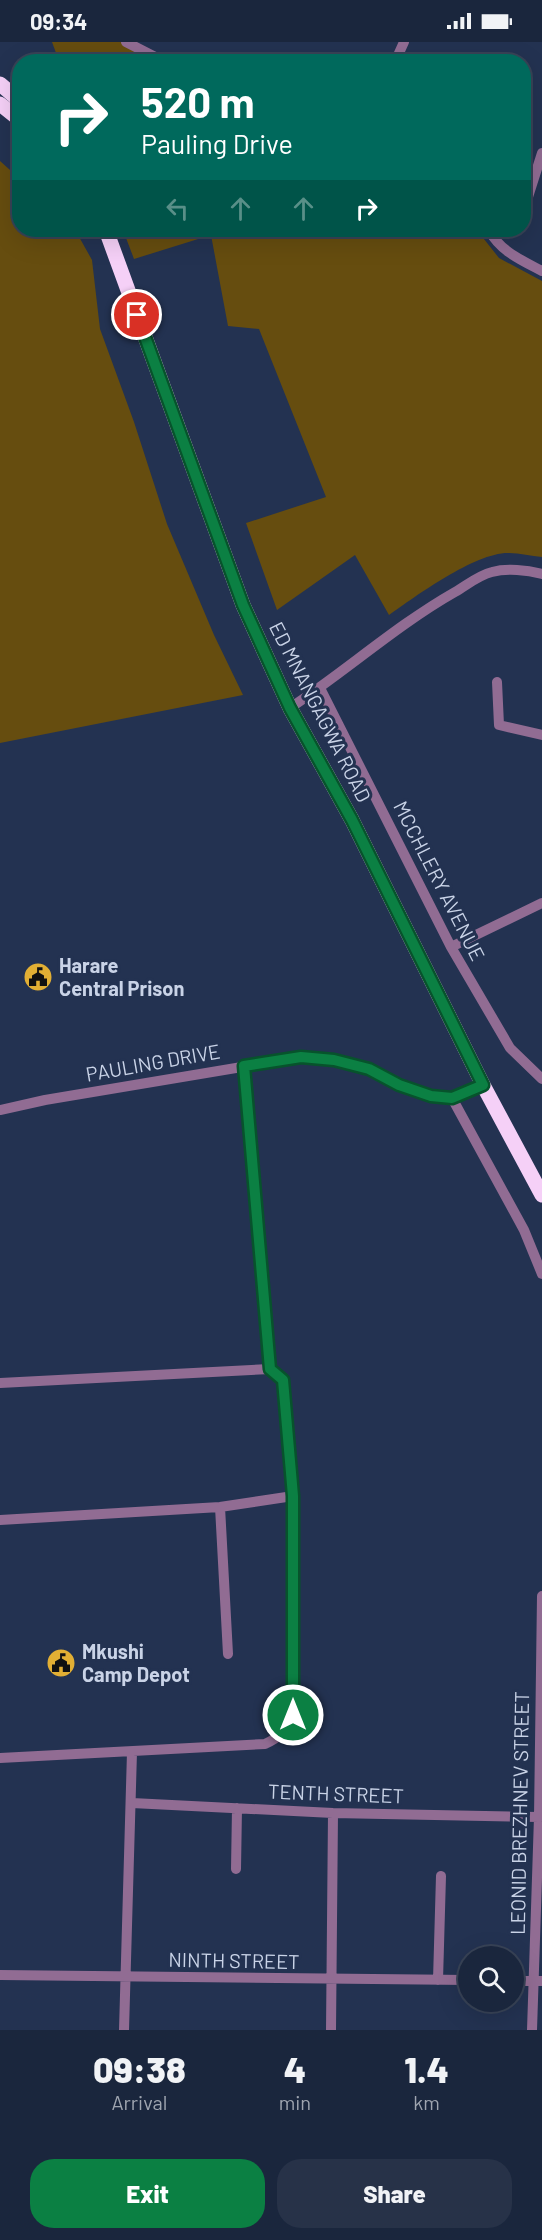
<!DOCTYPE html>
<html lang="en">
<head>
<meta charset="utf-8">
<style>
	body { margin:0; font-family:Barlow,sans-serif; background:#273248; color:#f1f3f6; height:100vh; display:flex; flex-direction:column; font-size:22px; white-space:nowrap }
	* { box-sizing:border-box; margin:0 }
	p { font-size:20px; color:#9fa5b0 }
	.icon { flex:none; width:33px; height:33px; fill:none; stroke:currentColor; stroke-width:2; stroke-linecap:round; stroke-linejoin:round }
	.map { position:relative; height:1988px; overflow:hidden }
	.details { display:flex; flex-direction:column; background:#1a263d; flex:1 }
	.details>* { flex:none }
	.guide { position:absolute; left:12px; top:12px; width:519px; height:183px; border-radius:24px; box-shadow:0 6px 24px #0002,0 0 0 2px #384357; background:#00695c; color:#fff; overflow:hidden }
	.buttons { position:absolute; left:458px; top:1904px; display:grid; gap:12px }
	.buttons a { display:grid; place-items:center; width:66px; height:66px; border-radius:50%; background:#1a263d; box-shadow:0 6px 24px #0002,0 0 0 2px #384357; font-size:30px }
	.pin { position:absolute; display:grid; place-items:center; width:51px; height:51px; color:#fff; margin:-26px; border:3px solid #fff; border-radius:50%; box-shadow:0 2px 6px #0007 }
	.me { position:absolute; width:66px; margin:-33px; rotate:0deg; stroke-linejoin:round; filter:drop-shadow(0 0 4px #0008) }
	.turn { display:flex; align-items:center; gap:21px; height:126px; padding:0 30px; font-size:27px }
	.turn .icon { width:78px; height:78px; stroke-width:2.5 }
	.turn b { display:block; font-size:42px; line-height:51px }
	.lanes { display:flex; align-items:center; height:57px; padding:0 30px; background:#0003; justify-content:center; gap:30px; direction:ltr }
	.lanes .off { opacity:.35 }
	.eta { display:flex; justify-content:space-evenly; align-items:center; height:102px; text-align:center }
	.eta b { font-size:36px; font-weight:800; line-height:42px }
	.button { display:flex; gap:12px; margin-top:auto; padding:12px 30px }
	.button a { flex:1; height:69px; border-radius:24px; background:#0b8043; color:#fff; font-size:24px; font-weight:800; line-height:69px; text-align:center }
	.button a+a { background:#273248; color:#f1f3f6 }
	.status { display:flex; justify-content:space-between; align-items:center; height:42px; padding:0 30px; background:#1a263d; direction:ltr }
	.status svg { height:16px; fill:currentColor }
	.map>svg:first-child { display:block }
</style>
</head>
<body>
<div class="status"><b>09:34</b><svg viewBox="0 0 49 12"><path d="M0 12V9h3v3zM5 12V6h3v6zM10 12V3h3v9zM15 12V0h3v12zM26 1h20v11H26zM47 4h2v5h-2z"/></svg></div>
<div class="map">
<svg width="542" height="1988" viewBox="0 0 542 1988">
	<rect width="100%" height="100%" fill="#233251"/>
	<!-- green -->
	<path fill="#664d0f" d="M52,0H127L165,19H59Z
		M0,119L19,136L20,188H72L78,193L92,218L100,287L134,380L167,482L214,593L243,653L0,701Z
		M123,188H479L480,192L499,216L542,239V515C531,514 520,511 509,511C476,510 416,554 389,573L355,513L277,568L246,481L326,455L259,287L228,284L211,193L134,217Z"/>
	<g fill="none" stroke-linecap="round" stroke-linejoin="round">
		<!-- minor -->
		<path stroke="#916c93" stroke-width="10" d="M126,0L165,20
			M395,20L404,0
			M524,163L528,155L542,111
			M489,188C500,209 521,218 542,229
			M497,640L499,683L542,693
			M320,646L451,905L510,1006L542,1037
			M290,666C346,629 397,583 455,550C467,543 479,533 492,530C507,526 527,528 542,532
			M451,905L542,861
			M452,1056L524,1188L542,1232
			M0,1068L45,1058L301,1015C324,1017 348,1018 370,1027C393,1037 425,1061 453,1056C462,1054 474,1047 483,1043
			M0,1341L270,1327
			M220,1465L228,1612
			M0,1478L220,1465L293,1454
			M0,1716L265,1702C280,1695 287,1688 293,1673V1454L283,1338L270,1327L244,1024
			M132,1761L333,1771L539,1775
			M236,1827L237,1766
			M0,1933L468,1938
			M438,1938L441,1834
			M513,1939H542
			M124,1988L132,1710
			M331,1988L333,1771
			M532,1988L539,1775L542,1554"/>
		<!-- highway -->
		<path stroke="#f5d0f7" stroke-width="15" d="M0,42L20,59
			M0,62L20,78
			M106,188L243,563L290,666L352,778L483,1043L542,1153"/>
	</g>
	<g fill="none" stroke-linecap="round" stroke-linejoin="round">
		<!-- route casing -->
		<g stroke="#07532c" stroke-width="15">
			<path id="route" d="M137,273L243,563L290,666L352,778L483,1043L452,1056L431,1054L399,1043L369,1027L334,1018L301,1015L244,1024L270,1327L283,1338L293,1454V1673"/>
		</g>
		<!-- route -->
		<use href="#route" stroke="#0b8043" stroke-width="10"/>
	</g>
	<!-- icons -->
	<defs>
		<g id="civic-disc" transform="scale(1.5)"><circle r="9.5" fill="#e2af34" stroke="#233251"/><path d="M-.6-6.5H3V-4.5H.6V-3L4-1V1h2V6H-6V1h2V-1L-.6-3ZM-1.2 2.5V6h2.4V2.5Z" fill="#111"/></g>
	</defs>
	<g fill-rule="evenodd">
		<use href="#civic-disc" x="38" y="935"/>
		<use href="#civic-disc" x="61" y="1621"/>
	</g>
	<g text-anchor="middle" stroke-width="6" stroke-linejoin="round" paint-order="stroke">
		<!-- street labels -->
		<g font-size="20" fill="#c9d3e7" stroke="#233251">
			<text transform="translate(320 670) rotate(63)" y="7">ED MNANGAGWA ROAD</text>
			<text transform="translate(439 839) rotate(63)" y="7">MCCHLERY AVENUE</text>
			<text transform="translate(153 1021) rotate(-10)" y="7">PAULING DRIVE</text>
			<text transform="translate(336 1752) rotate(2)" y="7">TENTH STREET</text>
			<text transform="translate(520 1771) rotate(-89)" y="7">LEONID BREZHNEV STREET</text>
			<text transform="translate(234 1919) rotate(1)" y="7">NINTH STREET</text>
		</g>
		<!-- poi labels -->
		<g font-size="20" font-weight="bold" fill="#c9d3e7" stroke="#233251" text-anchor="start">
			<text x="59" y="931">Harare<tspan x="59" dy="23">Central Prison</tspan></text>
			<text x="82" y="1617">Mkushi<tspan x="82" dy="23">Camp Depot</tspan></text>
		</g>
	</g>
</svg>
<div class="buttons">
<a><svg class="icon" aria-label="search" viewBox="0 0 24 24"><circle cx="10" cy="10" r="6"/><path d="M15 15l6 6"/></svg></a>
</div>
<div class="pin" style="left:137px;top:273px;background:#d93025"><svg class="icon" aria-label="arrive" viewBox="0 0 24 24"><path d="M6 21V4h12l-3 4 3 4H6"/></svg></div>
<svg class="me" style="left:293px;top:1673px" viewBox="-20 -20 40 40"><circle r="17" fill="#0b8043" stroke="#fff" stroke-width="3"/><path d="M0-11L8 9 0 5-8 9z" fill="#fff"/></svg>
<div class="guide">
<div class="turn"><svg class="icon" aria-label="right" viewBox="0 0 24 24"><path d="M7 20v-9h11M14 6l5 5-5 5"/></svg><div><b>520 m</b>Pauling Drive</div></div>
<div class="lanes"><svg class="icon off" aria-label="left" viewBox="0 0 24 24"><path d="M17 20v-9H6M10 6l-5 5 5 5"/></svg><svg class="icon off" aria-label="ahead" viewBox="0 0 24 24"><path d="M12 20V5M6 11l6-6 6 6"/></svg><svg class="icon off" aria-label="ahead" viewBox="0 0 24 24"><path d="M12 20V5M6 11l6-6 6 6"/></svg><svg class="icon" aria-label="right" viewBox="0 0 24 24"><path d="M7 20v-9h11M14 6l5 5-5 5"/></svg></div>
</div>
</div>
<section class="details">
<div class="eta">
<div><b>09:38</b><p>Arrival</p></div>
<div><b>4</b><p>min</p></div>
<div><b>1.4</b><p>km</p></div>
</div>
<div class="button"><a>Exit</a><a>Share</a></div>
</section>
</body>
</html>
